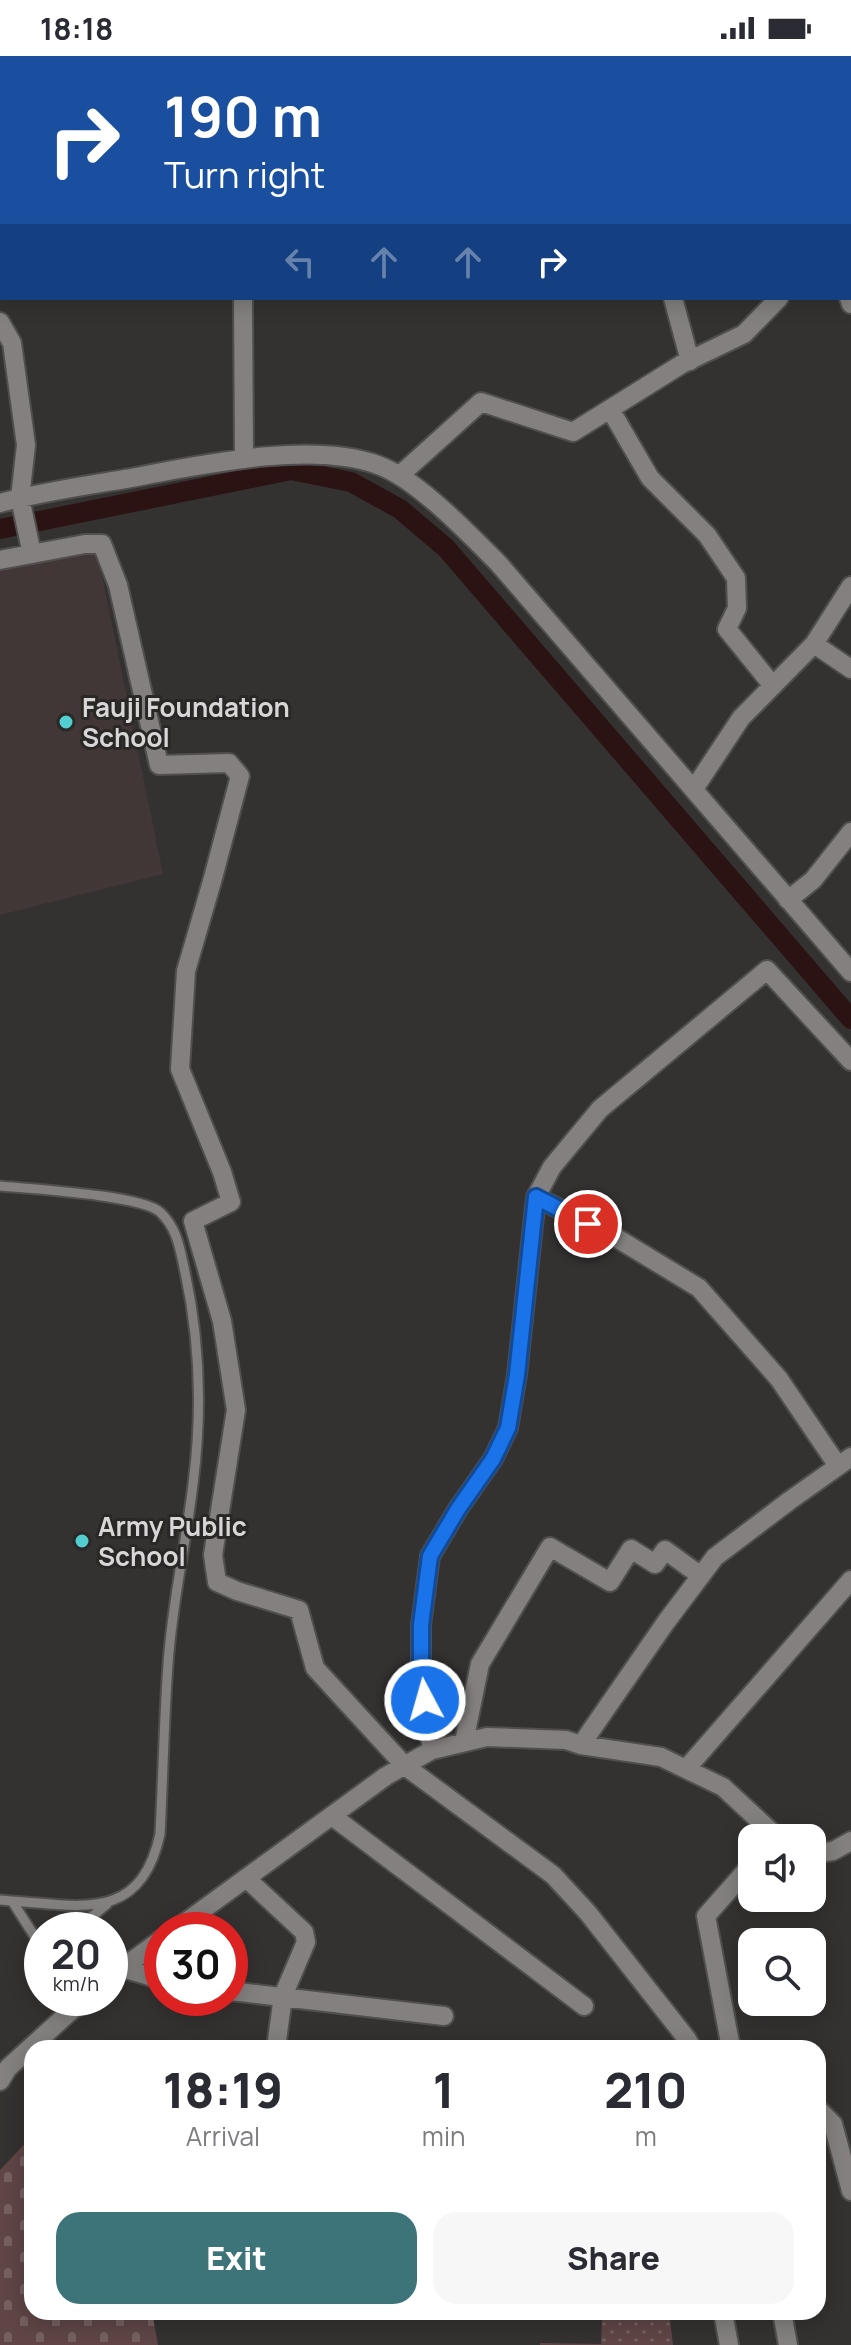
<!DOCTYPE html>
<html lang="en">
<head>
<meta charset="utf-8">
<style>
  :root { --surface:#fff; --page:#f7f7f7; --text:#2b2b33; --muted:#7c7c81; --accent:#3d747a }
  body { margin:0; font-family:Manrope,sans-serif; background:var(--page); color:var(--text); height:100vh; display:flex; flex-direction:column; font-size:30px; white-space:nowrap }
  * { box-sizing:border-box; margin:0 }
  p { font-size:26px; color:var(--muted) }
  .icon { flex:none; width:44px; height:44px; fill:none; stroke:currentColor; stroke-width:2; stroke-linecap:round; stroke-linejoin:round }
  .map { position:relative; flex:1; overflow:hidden }
  .panel { position:absolute; left:24px; top:1984px; width:802px; height:280px; display:flex; flex-direction:column; background:var(--surface); border-radius:24px; box-shadow:0 4px 20px #0003 }
  .panel>* { flex:none }
  .banner { position:absolute; left:0px; top:0px; width:852px; height:244px; box-shadow:0 4px 20px #0003; background:#1a4fa0; color:#fff; overflow:hidden }
  .controls { position:absolute; left:738px; top:1768px; display:grid; gap:16px }
  .controls a { display:grid; place-items:center; width:88px; height:88px; border-radius:16px; background:var(--surface); box-shadow:0 4px 20px #0003; font-size:40px }
  .speed { position:absolute; left:24px; top:1856px; display:flex; gap:16px; font-size:40px; font-weight:700; text-align:center }
  .speed>* { display:grid; place-content:center; width:104px; height:104px; border-radius:50%; background:var(--surface); box-shadow:0 4px 20px #0003; line-height:1 }
  .speed small { font-size:20px; font-weight:400 }
  .speed .limit { border:12px solid #d22; background:#fff; color:#111 }
  .pin { position:absolute; display:grid; place-items:center; width:68px; height:68px; color:#fff; margin:-34px; border:4px solid #fff; border-radius:50%; box-shadow:0 2px 8px #0007 }
  .me { position:absolute; width:88px; margin:-44px; rotate:354deg; stroke-linejoin:round; filter:drop-shadow(0 0 6px #0008) }
  .turn { display:flex; align-items:center; gap:28px; height:168px; padding:0 32px; font-size:36px }
  .turn .icon { width:104px; height:104px; stroke-width:2.5 }
  .turn b { display:block; font-size:56px; line-height:68px }
  .lanes { display:flex; align-items:center; height:76px; padding:0 32px; background:#0003; justify-content:center; gap:40px; direction:ltr }
  .lanes .off { opacity:.35 }
  .eta { display:flex; justify-content:space-evenly; align-items:center; height:136px; text-align:center }
  .eta b { font-size:48px; font-weight:800; line-height:56px }
  .primary-button { display:flex; gap:16px; margin-top:auto; padding:16px 32px }
  .primary-button a { flex:1; height:92px; border-radius:24px; background:var(--accent); color:#fff; font-size:32px; font-weight:800; line-height:92px; text-align:center }
  .primary-button a+a { background:var(--page); color:var(--text) }
  .status { display:flex; justify-content:space-between; align-items:center; height:56px; padding:0 40px; background:var(--surface); direction:ltr }
  .status svg { height:22px; fill:currentColor }
  .map>svg:first-child { display:block }
  .built { fill:#423737 }
  .grass { fill:url(#grass-dots) }
  .cemetery { fill:url(#cemetery-stones) }
  .lines { fill:none; stroke-linecap:round; stroke-linejoin:round }
  .canal { stroke:#2b1213; stroke-width:20 }
  .service-casing { stroke:#514e4e; stroke-width:13 }
  .minor-casing { stroke:#514e4e; stroke-width:22 }
  .service { stroke:#848080; stroke-width:9 }
  .minor { stroke:#848080; stroke-width:18 }
  .route-casing { stroke:#114b97; stroke-width:20 }
  .route { stroke:#1a73e8; stroke-width:14 }
  .poi-dot { fill:#52cdd0; stroke:#2a2727; stroke-width:3 }
  .labels { text-anchor:middle; dominant-baseline:central; stroke-width:6; stroke-linejoin:round; paint-order:stroke }
  .poi-label { font-size:26px; font-weight:bold; fill:#d8d6d6; stroke:#2a2727; text-anchor:start }
</style>
</head>
<body>
<div class="status"><b>18:18</b><svg viewBox="0 0 49 12"><path d="M0 12V9h3v3zM5 12V6h3v6zM10 12V3h3v9zM15 12V0h3v12zM26 1h20v11H26zM47 4h2v5h-2z"/></svg></div>
<div class="map">
<svg width="851" height="2289" viewBox="0 0 851 2289">
  <defs>
    <pattern id="grass-dots" width="8" height="8" patternUnits="userSpaceOnUse" patternTransform="scale(2)"><rect width="8" height="8" fill="#5f4545"/><path d="M2 2h.1M6 6h.1" fill="none" stroke="#755f5f" stroke-width="1.8" stroke-linecap="round"/></pattern>
    <pattern id="cemetery-stones" width="16" height="16" patternUnits="userSpaceOnUse" patternTransform="scale(2)"><rect width="16" height="16" fill="#5f4545"/><path d="M2 7V4a2 2 0 0 1 4 0v3zM10 15v-3a2 2 0 0 1 4 0v3z" fill="#755f5f"/></pattern>
  </defs>
  <rect width="100%" height="100%" fill="#343131"/>
  <path class="built" d="M96 490 163 818 0 859V514Z"/>
  <path class="grass" d="M602 2256H669L673 2289H540V2287L601 2288Z"/>
  <path class="cemetery" d="M32 2080V2256H152L158 2289H0V2114Z"/>
  <g class="lines">
    <path class="canal" d="M0 473 291 414 351 426 400 453 446 492 851 963"/>
    <g class="service-casing">
      <path id="service" d="M0 1130C31 1133 141 1139 160 1156 178 1173 180 1194 185 1216 200 1285 202 1358 193 1428 186 1488 172 1547 168 1608 164 1664 163 1721 160 1778 141 1866 82 1850 12 1845
        M0 1844 12 1845 42 1892
        M76 1874 107 1848
        M58 1942 62 1962"/>
    </g>
    <g class="minor-casing">
      <path id="minor" d="M5 0V2
        M149 2 152 0
        M569 2 576 0
        M0 86 2 85
        M850 209H851
        M243 242 244 403
        M673 242 690 305
        M849 242 851 248
        M0 266 12 287 26 389 20 442 32 498
        M610 353 650 422 707 479 736 522 737 552 727 573 773 630
        M400 419 481 346 573 376 682 308 744 278 779 242
        M0 447C41 436 83 430 125 423 196 410 309 384 378 409 417 423 469 478 499 508L851 916
        M0 504 85 488H102L118 529 159 709 229 707 240 720 213 822 186 915 180 1013 222 1116 231 1146 193 1165 222 1265 236 1354 213 1499 217 1526 237 1535 299 1554 315 1612 405 1710 553 1819 588 1857 687 1983 692 1992
        M814 588 851 613
        M694 733 741 662 814 588 851 530
        M788 844 813 824 851 776
        M536 1141 615 1181 699 1232 779 1323 838 1410
        M464 1686 480 1608 550 1491 610 1526 631 1493 655 1508 665 1494 701 1520
        M581 1689 666 1566 715 1501 789 1445 851 1401
        M432 1694 421 1620V1569L430 1500 458 1453 493 1403 508 1372 517 1319 536 1141 552 1111 600 1053 767 914 851 1005
        M686 1713 851 1524
        M332 1760 584 1950
        M812 1798 833 1795 851 1785
        M246 1822 304 1876 306 1886 283 1940 276 1992
        M175 1874 386 1720 432 1694 487 1681 566 1684 581 1689 661 1701 723 1731 778 1782
        M122 1912 162 1924
        M110 1921 162 1883
        M230 1935 444 1960
        M731 1992 706 1860 752 1808
        M0 2025 8 2012 85 1942
        M818 2053 833 2068 851 2135
        M723 2256 729 2289
        M782 2256 788 2289"/>
    </g>
    <use href="#service" class="service"/>
    <use href="#minor" class="minor"/>
  </g>
  <g class="lines">
    <g class="route-casing">
      <path id="route" d="M425 1644 421 1620V1569L430 1500 458 1453 493 1403 508 1372 517 1319 536 1141 588 1168"/>
    </g>
    <use href="#route" class="route"/>
  </g>
  <g class="poi-dot">
    <circle cx="66" cy="666" r="8"/>
    <circle cx="82" cy="1485" r="8"/>
  </g>
  <g class="labels">
    <g class="poi-label">
      <text x="82" y="651">Fauji Foundation<tspan x="82" dy="30">School</tspan></text>
      <text x="98" y="1470">Army Public<tspan x="98" dy="30">School</tspan></text>
    </g>
  </g>
</svg>
<div class="controls">
<a><svg class="icon" aria-label="sound" viewBox="0 0 24 24"><path d="M4 9h4l5-4v14l-5-4H4zM17 9q2 3 0 6"/></svg></a>
<a><svg class="icon" aria-label="search" viewBox="0 0 24 24"><circle cx="10" cy="10" r="6"/><path d="M15 15l6 6"/></svg></a>
</div>
<div class="speed"><div>20<small>km/h</small></div><div class="limit">30</div></div>
<div class="pin" style="left:588px;top:1168px;background:#d93025"><svg class="icon" aria-label="arrive" viewBox="0 0 24 24"><path d="M6 21V4h12l-3 4 3 4H6"/></svg></div>
<svg class="me" style="left:425px;top:1644px" viewBox="-20 -20 40 40"><circle r="17" fill="#1a73e8" stroke="#fff" stroke-width="3"/><path d="M0-11L8 9 0 5-8 9z" fill="#fff"/></svg>
<div class="banner">
<div class="turn"><svg class="icon" aria-label="right" viewBox="0 0 24 24"><path d="M7 20v-9h11M14 6l5 5-5 5"/></svg><div><b>190 m</b>Turn right</div></div>
<div class="lanes"><svg class="icon off" aria-label="left" viewBox="0 0 24 24"><path d="M17 20v-9H6M10 6l-5 5 5 5"/></svg><svg class="icon off" aria-label="ahead" viewBox="0 0 24 24"><path d="M12 20V5M6 11l6-6 6 6"/></svg><svg class="icon off" aria-label="ahead" viewBox="0 0 24 24"><path d="M12 20V5M6 11l6-6 6 6"/></svg><svg class="icon" aria-label="right" viewBox="0 0 24 24"><path d="M7 20v-9h11M14 6l5 5-5 5"/></svg></div>
</div>
<section class="panel">
<div class="eta">
<div><b>18:19</b><p>Arrival</p></div>
<div><b>1</b><p>min</p></div>
<div><b>210</b><p>m</p></div>
</div>
<div class="primary-button"><a>Exit</a><a>Share</a></div>
</section>
</div>
</body>
</html>
